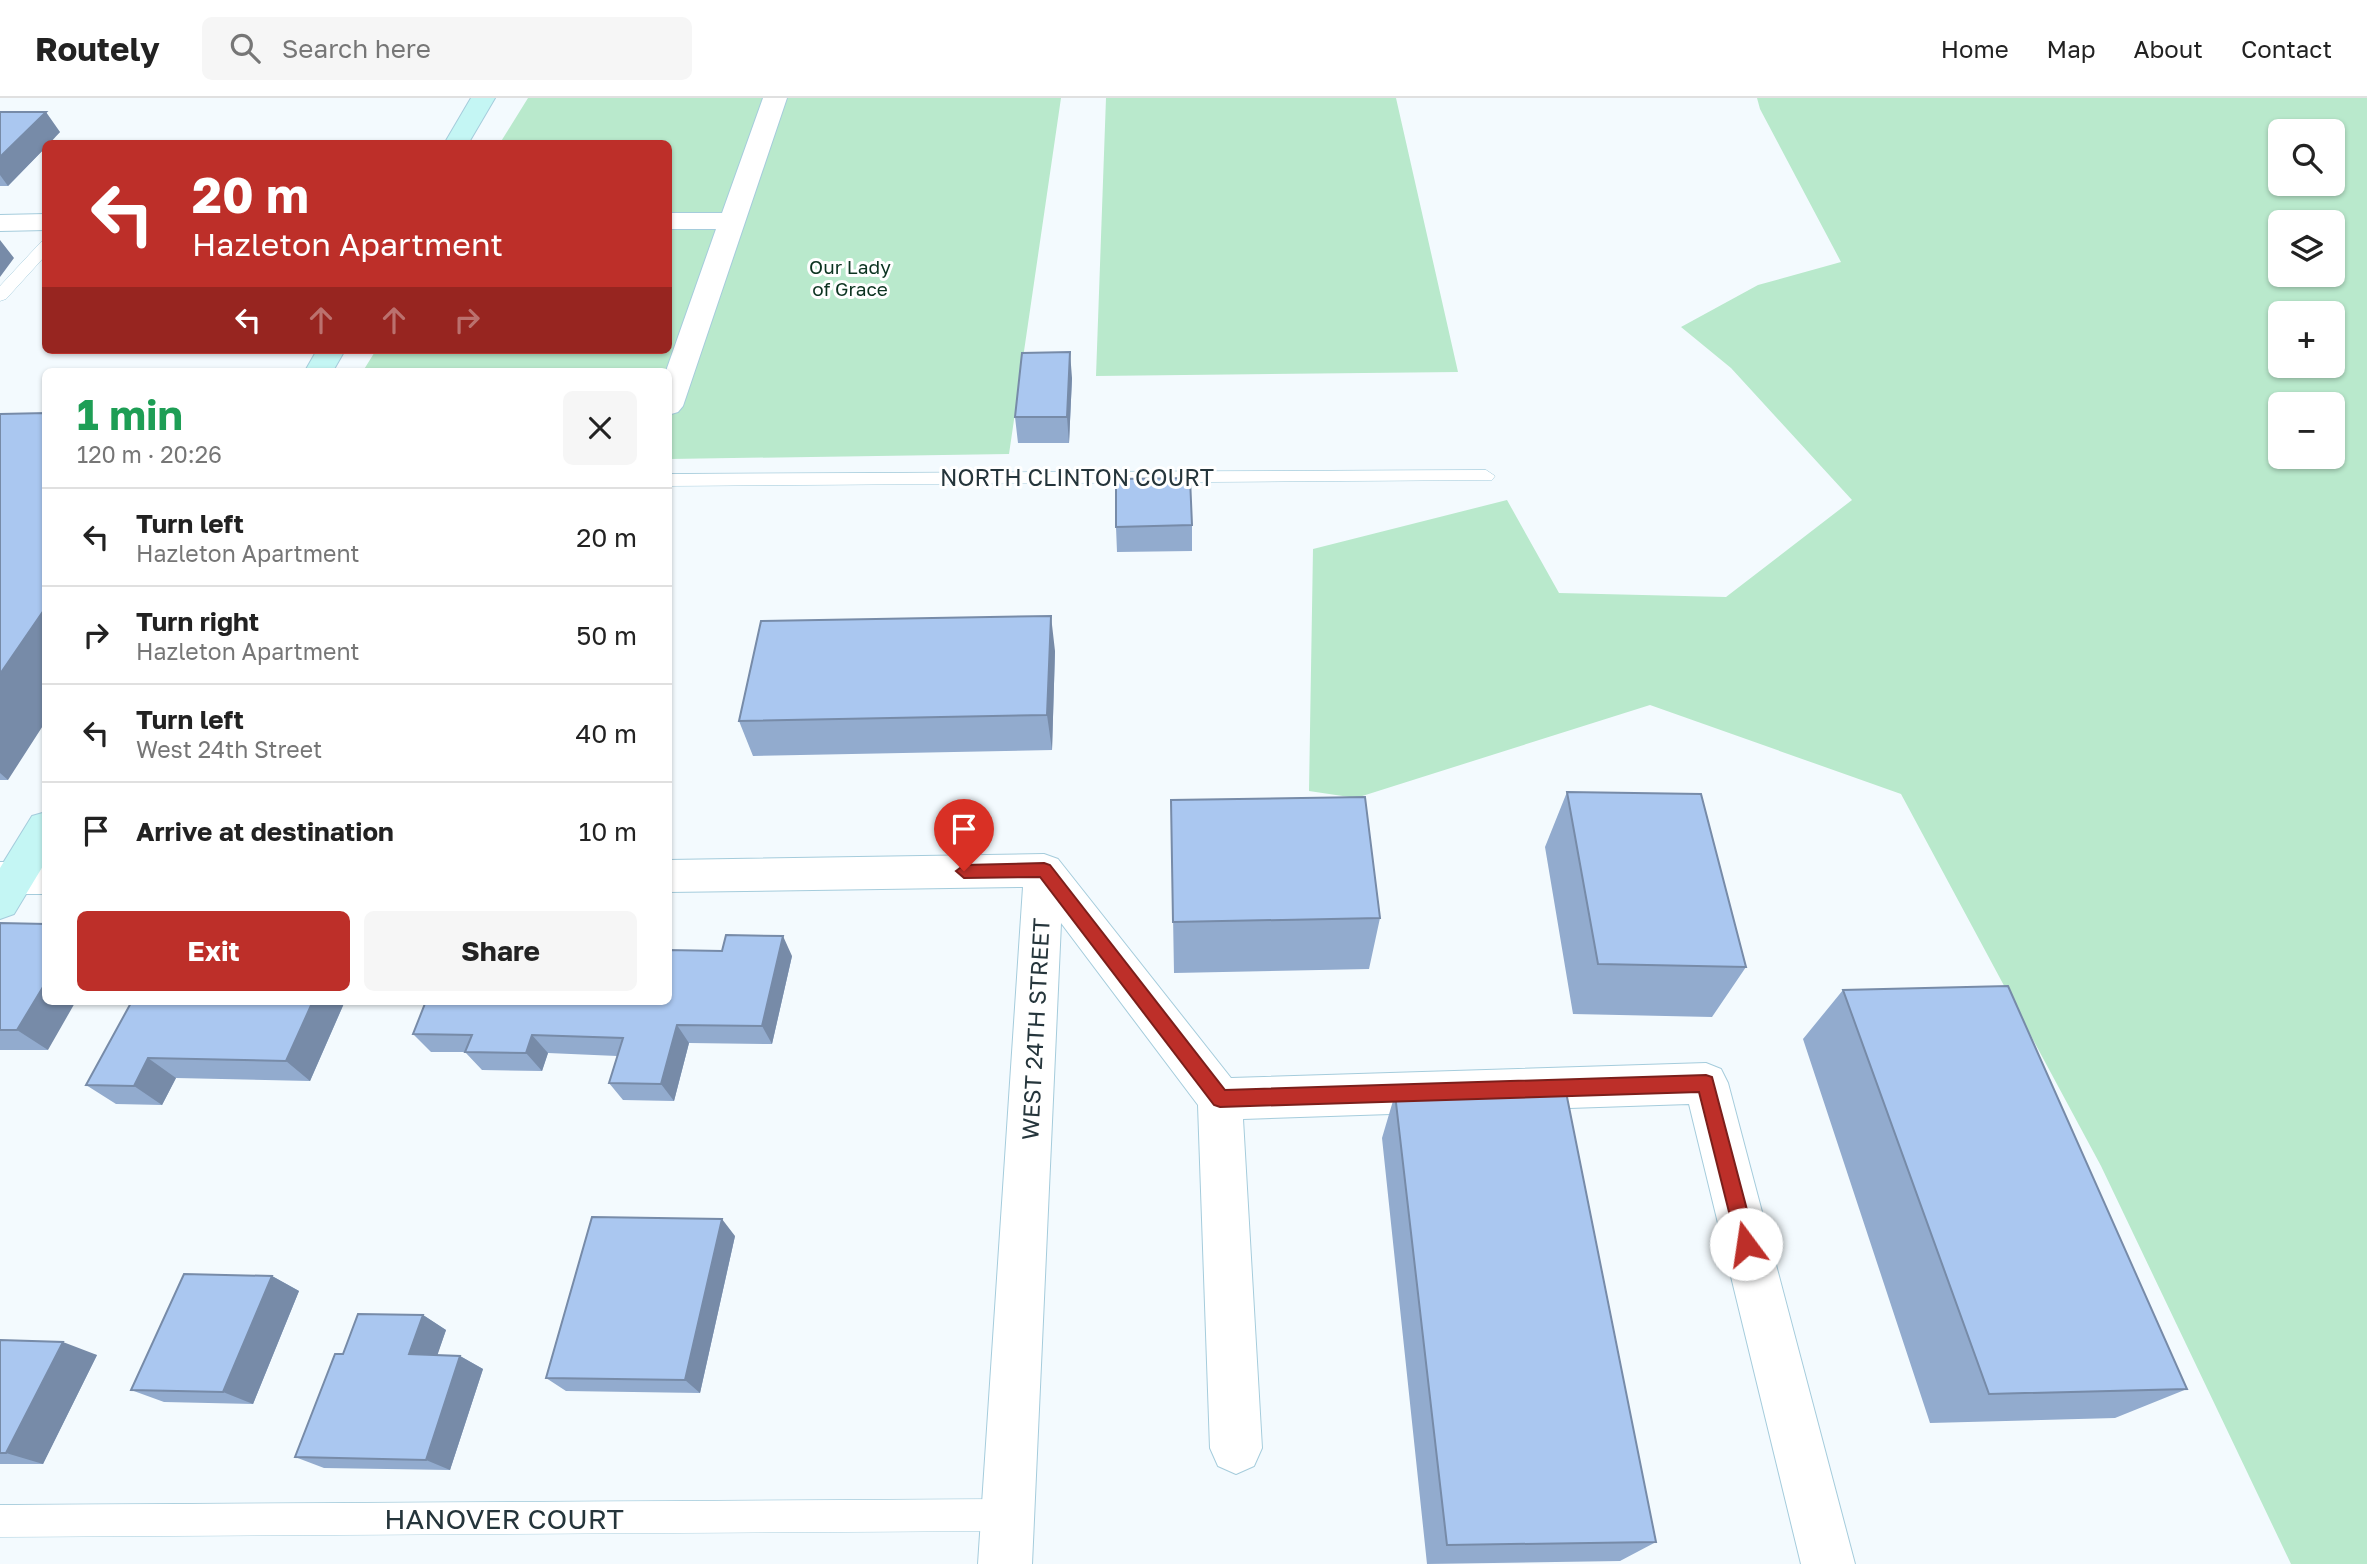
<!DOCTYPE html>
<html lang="en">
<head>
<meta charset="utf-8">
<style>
  :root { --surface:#fff; --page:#f6f6f6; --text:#222; --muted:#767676; --line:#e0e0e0; --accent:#bd2f29 }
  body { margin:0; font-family:"Golos Text",sans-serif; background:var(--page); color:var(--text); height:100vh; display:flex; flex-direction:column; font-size:26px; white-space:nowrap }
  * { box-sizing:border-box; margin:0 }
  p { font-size:23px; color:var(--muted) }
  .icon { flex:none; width:38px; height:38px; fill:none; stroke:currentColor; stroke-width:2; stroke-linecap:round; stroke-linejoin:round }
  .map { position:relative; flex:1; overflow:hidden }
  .panel { position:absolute; left:42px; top:270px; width:630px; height:637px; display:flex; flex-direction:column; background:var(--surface); border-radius:10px; box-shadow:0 2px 5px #0004 }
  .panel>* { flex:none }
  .guide { position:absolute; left:42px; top:42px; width:630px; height:214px; border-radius:10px; box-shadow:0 2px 5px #0004; background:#bd2f29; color:#fff; overflow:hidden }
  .tools { position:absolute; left:2268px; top:21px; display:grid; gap:14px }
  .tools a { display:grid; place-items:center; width:77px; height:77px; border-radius:10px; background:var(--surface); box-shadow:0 2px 5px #0004; font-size:35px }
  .pin { position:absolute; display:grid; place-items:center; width:60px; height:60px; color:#fff; margin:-72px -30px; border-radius:50% 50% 50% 0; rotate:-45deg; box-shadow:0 0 7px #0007 }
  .pin .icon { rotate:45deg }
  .me { position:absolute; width:77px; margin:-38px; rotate:346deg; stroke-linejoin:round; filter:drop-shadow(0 0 5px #0008) }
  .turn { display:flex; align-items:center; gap:24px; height:147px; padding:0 35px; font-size:32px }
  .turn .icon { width:91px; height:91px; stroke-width:2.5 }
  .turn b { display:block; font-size:49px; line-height:60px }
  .lanes { display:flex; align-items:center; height:66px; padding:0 35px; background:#0003; justify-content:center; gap:35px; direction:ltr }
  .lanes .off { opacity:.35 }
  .round { display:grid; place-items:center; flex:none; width:74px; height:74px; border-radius:10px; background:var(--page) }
  .overview { display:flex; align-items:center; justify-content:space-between; height:119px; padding:0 35px }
  h1 { font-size:42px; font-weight:700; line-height:52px; color:#1e9e55 }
  .primary-button { display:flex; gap:14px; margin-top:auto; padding:14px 35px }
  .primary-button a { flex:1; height:80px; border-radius:10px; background:var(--accent); color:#fff; font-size:28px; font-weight:700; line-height:80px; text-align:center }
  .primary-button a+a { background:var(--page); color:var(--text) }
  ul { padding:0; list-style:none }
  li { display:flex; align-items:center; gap:21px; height:98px; padding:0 35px; border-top:2px solid var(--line) }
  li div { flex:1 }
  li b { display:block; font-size:26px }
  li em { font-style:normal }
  header { display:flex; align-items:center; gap:42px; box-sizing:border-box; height:98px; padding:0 35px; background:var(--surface); border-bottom:2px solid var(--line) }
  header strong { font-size:33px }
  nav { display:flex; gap:38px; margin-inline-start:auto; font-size:24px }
  .search { width:490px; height:63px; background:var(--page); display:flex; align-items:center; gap:18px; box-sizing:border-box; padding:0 24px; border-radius:10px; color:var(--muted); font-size:26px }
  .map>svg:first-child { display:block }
  .green { fill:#b9e9cc; fill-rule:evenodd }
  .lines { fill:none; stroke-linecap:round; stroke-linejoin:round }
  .lane-casing { stroke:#a5ccdc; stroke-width:1 }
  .street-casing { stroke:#a5ccdc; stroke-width:2 }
  .secondary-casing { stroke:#a5ccdc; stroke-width:2 }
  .lane { fill:#fff; fill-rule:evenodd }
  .street { fill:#fff; fill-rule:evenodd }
  .secondary { fill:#c4f6f4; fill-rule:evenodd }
  .wall { fill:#92abce }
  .shaded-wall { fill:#778ba8 }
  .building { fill:#aac7f0; stroke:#778ba8; stroke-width:2 }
  .route { fill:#bd2f29; stroke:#7b1f1b; stroke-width:2 }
  .labels { text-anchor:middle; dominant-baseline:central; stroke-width:6; stroke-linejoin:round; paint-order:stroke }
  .far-park-label { font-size:19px; fill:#0b3320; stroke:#fff }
  .street-label { font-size:23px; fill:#25353b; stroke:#fff }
  .near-street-label { font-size:28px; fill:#25353b; stroke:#fff }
</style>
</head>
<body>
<header>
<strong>Routely</strong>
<div class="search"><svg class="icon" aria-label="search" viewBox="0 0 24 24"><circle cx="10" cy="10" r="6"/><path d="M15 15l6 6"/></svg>Search here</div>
<nav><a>Home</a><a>Map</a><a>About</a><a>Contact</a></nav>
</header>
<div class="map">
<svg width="2367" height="1466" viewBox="0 0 2367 1466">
  <rect width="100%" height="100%" fill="#f3fafe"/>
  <path class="green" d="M528 0H1061L1009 356 669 361 668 273H363L376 252H668V46L500 45Z
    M1106 0H1396L1458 274 1096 278Z
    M1757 0H2367V1466H2291L2101 1068 1901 696 1650 607 1356 700 1309 693 1313 451 1507 402 1559 495 1726 499 1852 402 1731 270 1681 229 1758 187 1841 164 1760 11ZM2280 33H2333V86H2280ZM2280 124H2333V177H2280ZM2280 215H2333V268H2280ZM2280 306H2333V359H2280Z"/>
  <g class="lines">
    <g class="lane-casing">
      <path id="lane" d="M46 142V157L6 201 0 203V188L41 144Z
        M1486 372 1495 378 1492 382 668 388V376Z
        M1008 1401 1019 1406 1024 1417 1019 1428 1008 1433 0 1439V1407Z"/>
    </g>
    <g class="street-casing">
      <path id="street" d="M763 0H787L683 308 678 314 668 317V273H666L716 131H668V115H722Z
        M46 116V132L0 133V117Z
        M1044 756 1058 761 1231 980 1706 965 1721 971 1728 985 1855 1466H1801L1689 1006 1243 1021 1262 1350 1254 1368 1236 1376 1218 1368 1210 1350 1198 1007 1061 825 1032 1466H978L1023 789 668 794V762Z
        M0 764H46V796H0Z"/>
    </g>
    <g class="secondary-casing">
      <path id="secondary" d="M471 0H495L468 46H444Z
        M317 252H345L333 273H305Z
        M46 714V763L14 816 0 821V770L32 718Z"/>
    </g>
    <use href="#lane" class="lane"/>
    <use href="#street" class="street"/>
    <use href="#secondary" class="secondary"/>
  </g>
  <path class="wall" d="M0 14 60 34 46 46V49L8 88H0Z
    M1072 280 1069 345H1018L1015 319Z
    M0 316 8 682H0Z
    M1192 427V453L1117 454 1116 429Z
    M1055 553 1052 652 753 658 739 623Z
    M1567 694 1746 869 1712 919 1573 916 1545 749Z
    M1171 702 1380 820 1369 871 1174 875Z
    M0 825 48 952H0Z
    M792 858 772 946 689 945 674 1003 623 1002 609 985 617 958 548 955 542 973 482 972 465 954H431L413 936Z
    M1843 892 2187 1291 2115 1320 1930 1325 1803 941Z
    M132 903H345L310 983 176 980 162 1007 116 1006 86 987Z
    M1395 996 1656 1444 1620 1463 1427 1466 1382 1040Z
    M735 1138 700 1295 566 1293 546 1280Z
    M272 1178 299 1193 253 1306 164 1304 131 1292Z
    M423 1217 446 1232 437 1257 460 1258 483 1271 450 1372 324 1370 295 1359 343 1256Z
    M0 1242 97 1257 43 1366H0Z"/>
  <path class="shaded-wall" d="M46 14 60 34 49 46H46V49L8 88 0 77V59Z
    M0 142 14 160 0 179Z
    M1070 254 1072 280 1069 345 1067 319Z
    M46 509V623L8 682 0 675V576Z
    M1051 518 1055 553 1052 652 1047 617Z
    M783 838 792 858 772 946 762 928Z
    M46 884V903H76L48 952 17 932Z
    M313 903H345L310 983 286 963Z
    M677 927 689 945 674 1003 661 986Z
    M532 937 548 955 542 973 526 955Z
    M148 960 176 980 162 1007 134 988Z
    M722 1121 735 1138 700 1295 685 1282Z
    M272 1178 299 1193 253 1306 223 1294Z
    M423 1217 446 1232 433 1270 409 1256Z
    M63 1244 97 1257 43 1366 6 1355Z
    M460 1258 483 1271 450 1372 426 1362Z"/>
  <path class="building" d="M0 14H46L0 59Z
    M1070 254 1067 319H1015L1022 255Z
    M46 315V509L0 576V316Z
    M1190 380 1192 427 1116 429V381Z
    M1051 518 1047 617 739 623 761 523Z
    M1567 694 1701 696 1746 869 1598 866Z
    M1365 699 1380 820 1173 824 1171 702Z
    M0 825 46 826V884L17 932H0Z
    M726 837 783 838 762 928 677 927 661 986 609 985 623 940 532 937 526 955 465 954 472 937 413 936 426 903H668V852L722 853Z
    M2008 888 2187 1291 1989 1296 1843 892Z
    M132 903H313L286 963 148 960 134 988 86 987Z
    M1566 994 1656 1444 1447 1447 1395 996Z
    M592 1119 722 1121 685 1282 546 1280Z
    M184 1176 272 1178 223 1294 131 1292Z
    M358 1216 423 1217 409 1256 460 1258 426 1362 295 1359 335 1256H343Z
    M0 1242 63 1244 6 1355H0Z"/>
  <path class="route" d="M1044 765 1050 767 1225 992 1706 977 1712 979 1756 1146 1753 1152 1746 1155 1740 1152 1737 1146 1699 994 1220 1009 1214 1007 1040 779 964 780 956 773 964 767Z"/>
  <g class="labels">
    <g class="far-park-label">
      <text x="850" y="168">Our Lady<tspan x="850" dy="22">of Grace</tspan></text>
    </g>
    <g class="street-label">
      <text x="1077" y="379">NORTH CLINTON COURT</text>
      <text transform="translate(1035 931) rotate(-87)">WEST 24TH STREET</text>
    </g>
    <g class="near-street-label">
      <text x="504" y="1420">HANOVER COURT</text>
    </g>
  </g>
</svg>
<div class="tools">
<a><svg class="icon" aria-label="search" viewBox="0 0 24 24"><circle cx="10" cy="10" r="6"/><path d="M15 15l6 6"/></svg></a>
<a><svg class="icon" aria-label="layers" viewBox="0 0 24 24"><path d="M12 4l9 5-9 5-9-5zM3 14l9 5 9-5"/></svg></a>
<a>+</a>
<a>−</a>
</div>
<div class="pin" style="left:964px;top:773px;background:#d93025"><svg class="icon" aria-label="arrive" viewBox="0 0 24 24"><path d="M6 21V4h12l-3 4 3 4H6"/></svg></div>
<svg class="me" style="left:1746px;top:1146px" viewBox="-20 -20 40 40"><circle r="19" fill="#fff"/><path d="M0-13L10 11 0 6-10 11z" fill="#bd2f29"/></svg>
<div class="guide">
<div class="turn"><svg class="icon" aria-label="left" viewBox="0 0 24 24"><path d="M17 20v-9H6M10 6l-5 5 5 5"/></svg><div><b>20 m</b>Hazleton Apartment</div></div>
<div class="lanes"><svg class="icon" aria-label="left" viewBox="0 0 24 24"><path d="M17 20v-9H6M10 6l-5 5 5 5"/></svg><svg class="icon off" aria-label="ahead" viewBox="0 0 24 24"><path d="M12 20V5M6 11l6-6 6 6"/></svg><svg class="icon off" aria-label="ahead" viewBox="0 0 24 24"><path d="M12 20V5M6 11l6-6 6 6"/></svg><svg class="icon off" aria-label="right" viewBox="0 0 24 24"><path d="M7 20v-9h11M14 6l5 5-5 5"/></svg></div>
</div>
<section class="panel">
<div class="overview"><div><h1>1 min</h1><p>120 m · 20:26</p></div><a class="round"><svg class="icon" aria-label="close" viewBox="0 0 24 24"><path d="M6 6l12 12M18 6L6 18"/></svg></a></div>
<ul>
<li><svg class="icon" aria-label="left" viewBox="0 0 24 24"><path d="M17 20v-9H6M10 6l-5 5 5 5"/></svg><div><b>Turn left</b><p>Hazleton Apartment</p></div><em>20 m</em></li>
<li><svg class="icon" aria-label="right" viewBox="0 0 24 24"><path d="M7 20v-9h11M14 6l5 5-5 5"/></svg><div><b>Turn right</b><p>Hazleton Apartment</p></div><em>50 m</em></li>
<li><svg class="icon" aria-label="left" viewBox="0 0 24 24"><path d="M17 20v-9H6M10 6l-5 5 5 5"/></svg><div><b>Turn left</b><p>West 24th Street</p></div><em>40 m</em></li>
<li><svg class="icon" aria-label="arrive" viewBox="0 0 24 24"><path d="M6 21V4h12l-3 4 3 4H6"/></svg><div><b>Arrive at destination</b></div><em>10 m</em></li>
</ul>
<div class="primary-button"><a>Exit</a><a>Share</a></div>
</section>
</div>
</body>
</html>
